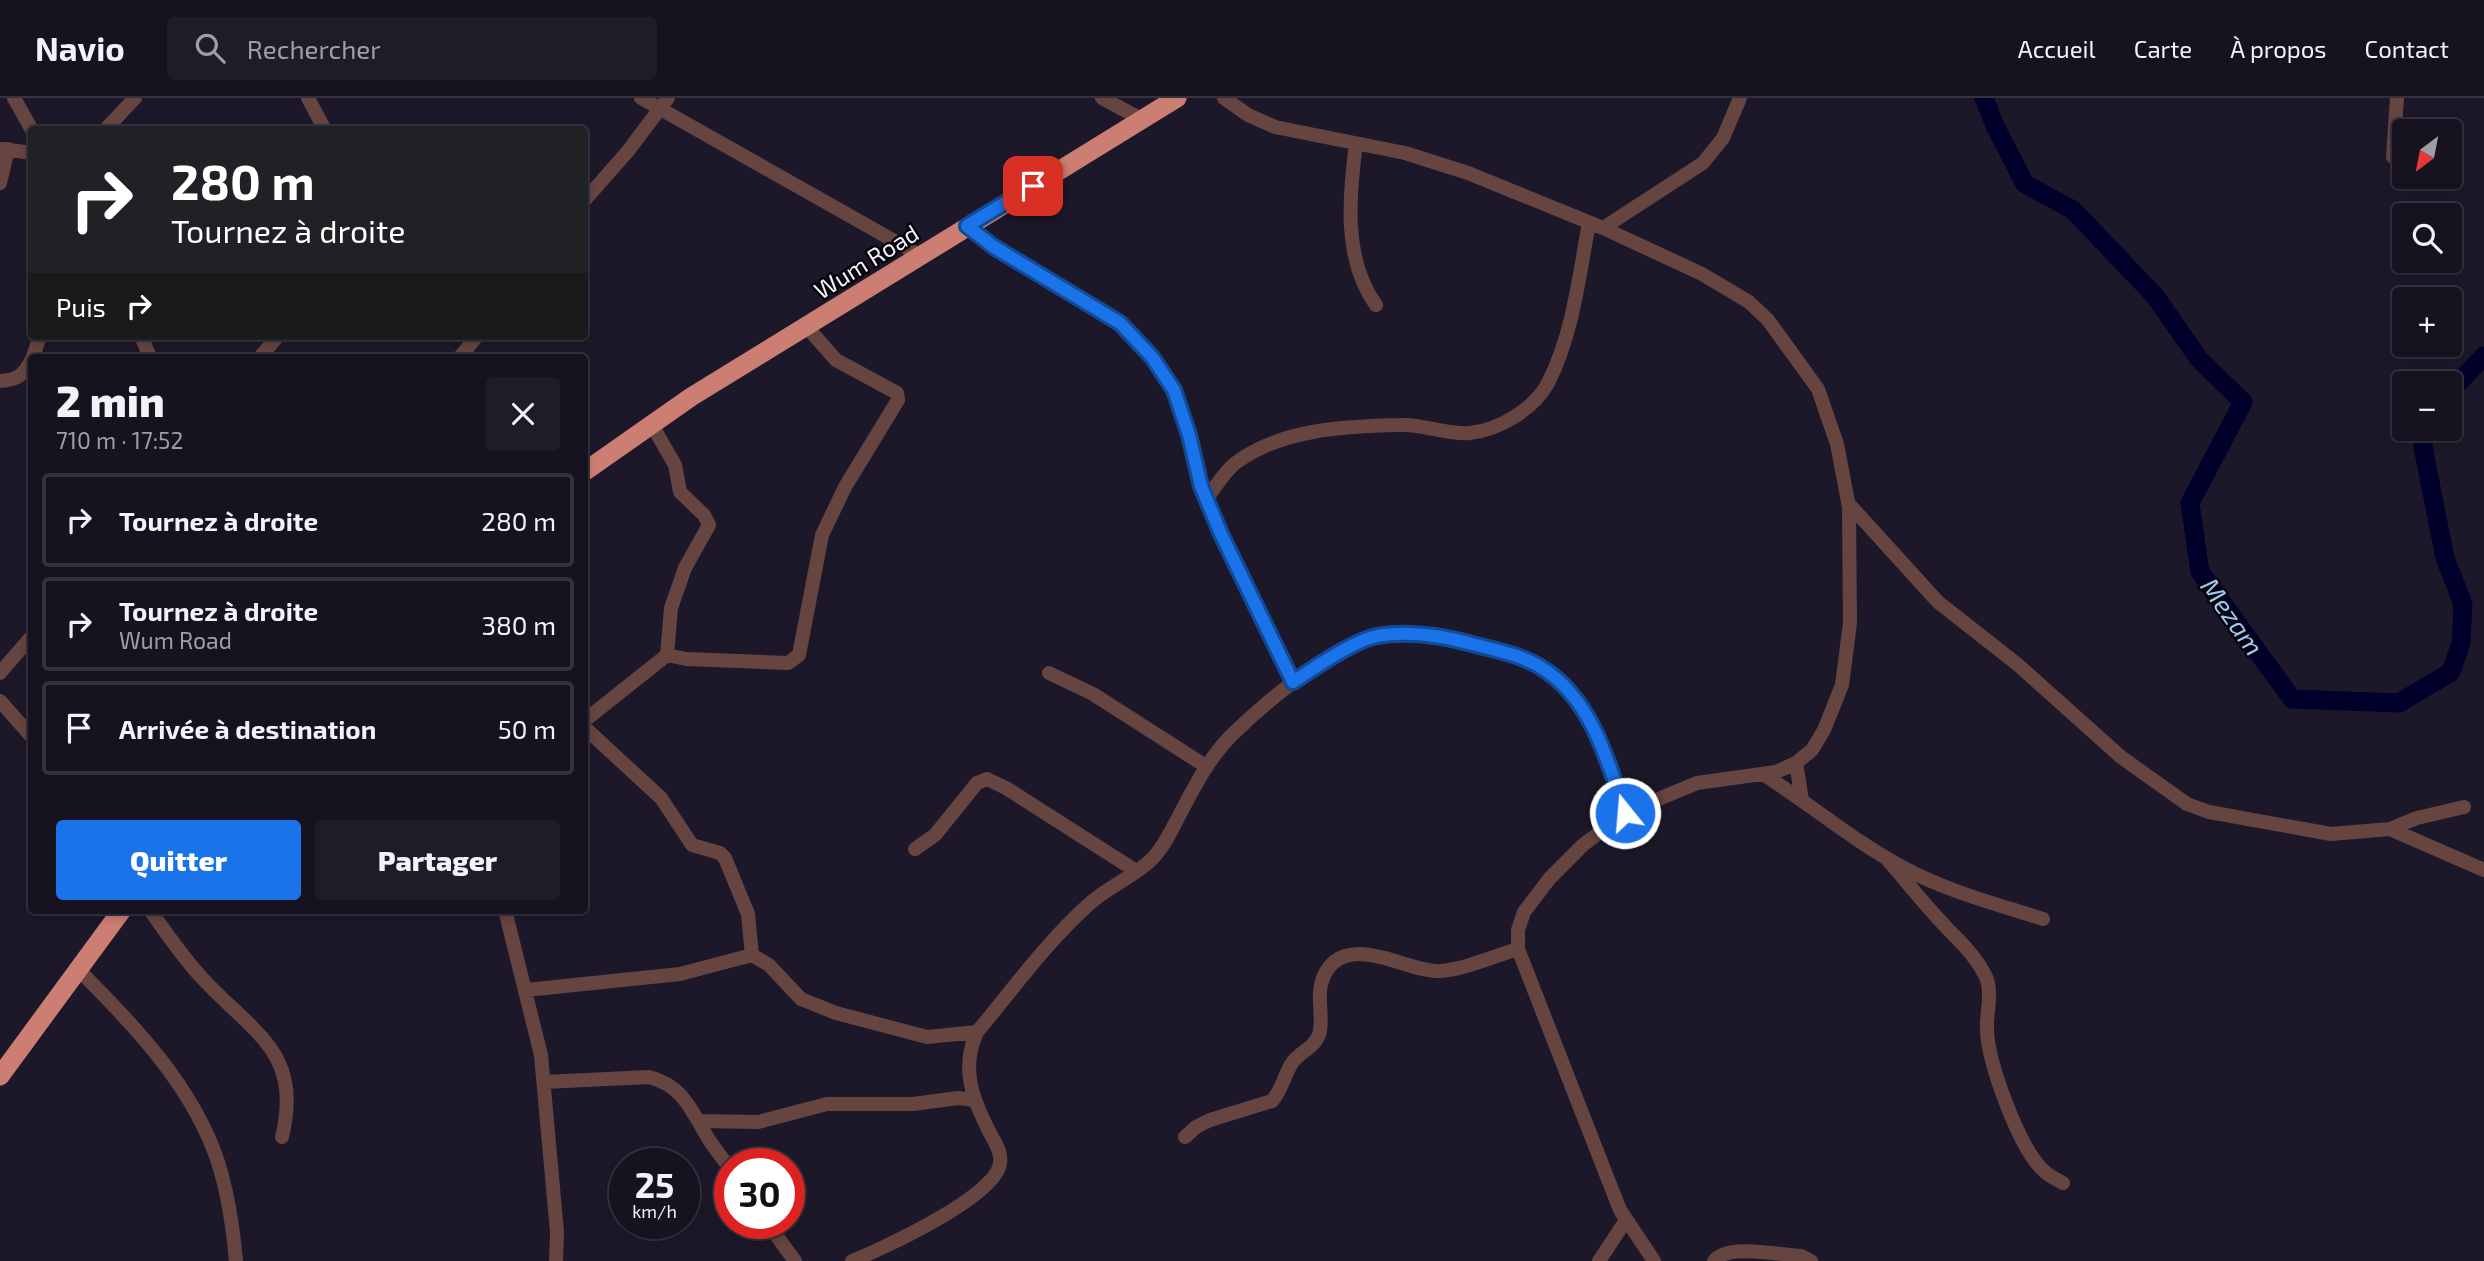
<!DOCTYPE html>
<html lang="fr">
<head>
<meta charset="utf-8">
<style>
  :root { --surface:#16121f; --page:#1f1b28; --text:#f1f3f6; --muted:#9e9ea4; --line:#35323d; --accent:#1a73e8 }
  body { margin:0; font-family:"Exo 2",sans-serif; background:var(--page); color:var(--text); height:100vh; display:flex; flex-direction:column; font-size:26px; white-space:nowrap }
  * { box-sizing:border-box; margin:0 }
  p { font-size:23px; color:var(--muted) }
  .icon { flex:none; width:38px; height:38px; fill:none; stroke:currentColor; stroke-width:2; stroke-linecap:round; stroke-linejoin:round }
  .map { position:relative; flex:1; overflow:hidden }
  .sheet { position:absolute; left:28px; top:256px; width:560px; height:560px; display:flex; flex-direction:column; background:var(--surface); border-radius:7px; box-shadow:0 4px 10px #0003,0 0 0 2px var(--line) }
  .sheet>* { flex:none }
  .top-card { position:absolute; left:28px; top:28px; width:560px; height:214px; border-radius:7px; box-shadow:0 4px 10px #0003,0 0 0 2px var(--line); background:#202124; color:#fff; overflow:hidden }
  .needle { width:46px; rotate:212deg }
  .buttons { position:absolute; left:2392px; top:21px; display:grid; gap:14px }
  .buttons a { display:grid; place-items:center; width:70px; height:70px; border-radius:7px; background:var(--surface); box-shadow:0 4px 10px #0003,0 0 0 2px var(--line); font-size:35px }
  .speed { position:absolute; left:609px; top:1050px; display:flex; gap:14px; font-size:35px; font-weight:700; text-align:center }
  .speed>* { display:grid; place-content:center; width:91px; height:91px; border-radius:50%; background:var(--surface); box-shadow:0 4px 10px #0003,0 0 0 2px var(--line); line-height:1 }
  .speed small { font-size:18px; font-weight:400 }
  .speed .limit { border:10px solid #d22; background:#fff; color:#111 }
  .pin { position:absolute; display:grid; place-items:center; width:60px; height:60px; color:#fff; margin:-30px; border-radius:14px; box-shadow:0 4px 10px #0006 }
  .me { position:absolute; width:77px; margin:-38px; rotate:343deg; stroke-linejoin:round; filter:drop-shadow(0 0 5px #0008) }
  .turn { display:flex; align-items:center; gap:24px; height:147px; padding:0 28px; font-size:32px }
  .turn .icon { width:91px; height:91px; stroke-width:2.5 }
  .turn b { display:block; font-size:49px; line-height:60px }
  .then { display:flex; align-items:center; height:66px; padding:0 28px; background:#0003; gap:14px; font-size:26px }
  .round { display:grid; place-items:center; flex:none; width:74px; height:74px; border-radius:7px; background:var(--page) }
  .summary { display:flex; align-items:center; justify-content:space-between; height:119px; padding:0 28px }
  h1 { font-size:42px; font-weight:800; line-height:52px }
  .cta { display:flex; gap:14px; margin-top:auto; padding:14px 28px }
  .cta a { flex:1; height:80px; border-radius:7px; background:var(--accent); color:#fff; font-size:28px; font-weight:800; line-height:80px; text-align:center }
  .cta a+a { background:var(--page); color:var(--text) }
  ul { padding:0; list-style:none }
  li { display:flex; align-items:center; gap:21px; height:94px; margin:0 14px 10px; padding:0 14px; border:4px solid var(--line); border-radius:7px }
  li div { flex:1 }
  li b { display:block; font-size:26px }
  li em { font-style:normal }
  header { display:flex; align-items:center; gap:42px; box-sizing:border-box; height:98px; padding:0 35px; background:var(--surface); border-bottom:2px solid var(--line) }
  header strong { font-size:33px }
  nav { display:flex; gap:38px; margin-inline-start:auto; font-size:24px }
  .search { width:490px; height:63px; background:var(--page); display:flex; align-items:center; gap:18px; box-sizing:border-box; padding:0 24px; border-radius:7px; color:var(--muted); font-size:26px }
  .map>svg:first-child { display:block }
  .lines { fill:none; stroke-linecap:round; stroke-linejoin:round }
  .river { stroke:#00002b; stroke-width:19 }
  .minor { stroke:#664540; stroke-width:14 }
  .highway { stroke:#cd7e72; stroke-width:19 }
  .route-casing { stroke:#114b97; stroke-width:18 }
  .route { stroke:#1a73e8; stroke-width:12 }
  .labels { text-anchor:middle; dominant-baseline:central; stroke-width:5; stroke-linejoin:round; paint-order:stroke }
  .street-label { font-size:24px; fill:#f4f1fd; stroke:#07050c }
  .water-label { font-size:26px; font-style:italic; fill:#a0c8f6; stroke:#07050c }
</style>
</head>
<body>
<header>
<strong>Navio</strong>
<div class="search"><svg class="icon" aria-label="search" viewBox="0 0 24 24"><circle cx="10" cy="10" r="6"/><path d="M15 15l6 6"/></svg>Rechercher</div>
<nav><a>Accueil</a><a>Carte</a><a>À propos</a><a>Contact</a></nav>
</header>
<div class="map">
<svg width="2484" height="1163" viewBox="0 0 2484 1163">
  <rect width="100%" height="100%" fill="#1d1829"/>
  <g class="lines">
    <path class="river" d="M1984 0 1996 30 2025 86 2073 112 2155 198 2199 261 2243 304 2190 405 2200 474 2292 601 2399 605 2451 574 2461 545 2463 506 2445 460 2423 349 2424 331
      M2450 287 2459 284 2484 258"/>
    <path class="minor" d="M14 0 32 32
      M308 0 325 32
      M641 0 921 158
      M1102 0 1143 22
      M1224 0 1248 17 1275 29 1405 55 1468 75 1603 130 1702 176 1749 204 1768 222 1818 291 1837 346 1849 409 1850 525 1842 587 1824 632 1812 652 1796 665 1776 674 1697 685 1625 715 1583 747 1550 780 1524 814 1518 832V851L1620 1112 1654 1163
      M105 32 135 0
      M1356 46C1349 98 1343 162 1376 207
      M2 51 32 55
      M2393 59 2397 0
      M0 85 8 51
      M584 103 628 53 668 0
      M967 128 994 149 1120 225 1152 259 1174 292 1189 336 1201 388 1221 436 1293 584
      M1603 130 1703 65 1723 40 1740 0
      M141 238 150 259
      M33 259 40 238
      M260 259 278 238
      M460 259 477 238
      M0 283C18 282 24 277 32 261
      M1206 401C1216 389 1225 372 1237 364 1281 331 1348 328 1401 327 1424 326 1447 337 1470 335 1499 332 1534 311 1548 285 1573 236 1579 178 1589 125
      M1848 405 1938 504 2017 566 2121 659 2187 706 2209 714 2331 736 2390 731 2417 720 2464 709
      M667 557 686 561 788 565 799 557 822 437 845 389 898 302 897 295 836 262 806 228
      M0 575 32 538
      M1049 575 1093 596 1207 669
      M0 603 32 639
      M584 623 667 557 671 510 685 470 709 427 704 417 680 394 675 367 652 327
      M584 629 661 700 692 747 720 755 725 760 748 816 752 857
      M1796 665 1802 702
      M1763 676C1810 706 1852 742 1902 769 1946 793 1996 806 2043 821
      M2390 731 2484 772
      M915 751 935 737 977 685 987 681 1006 690 1136 773
      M1886 760C1906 783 1925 807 1946 829 1961 845 1976 858 1986 879 1993 896 1986 914 1987 932 1988 965 2018 1046 2041 1070 2047 1077 2055 1081 2063 1085
      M150 812C167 836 183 860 203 881 253 935 303 954 282 1039
      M505 812 541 957 557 1134 556 1163
      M78 871C133 927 192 986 218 1064 228 1096 233 1129 236 1163
      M526 892 680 876 752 857 769 867 801 901 836 915 927 939 977 934
      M544 984 649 979C681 987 690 1009 705 1035 712 1048 722 1059 730 1071
      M699 1023 758 1024 827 1006H913L958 1000 975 1002
      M1185 1039 1196 1029 1210 1022 1272 1003C1282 992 1284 977 1292 965 1300 953 1317 949 1320 933 1323 915 1316 897 1323 880 1343 829 1410 876 1440 873 1466 871 1494 858 1518 851
      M767 1125 795 1163
      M852 1163C882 1151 997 1098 1000 1065 1002 1055 995 1044 990 1035 973 1002 960 971 977 934 1013 891 1046 845 1088 807 1107 789 1134 779 1152 761 1164 749 1172 731 1180 716 1195 687 1211 656 1236 633 1272 599 1327 553 1375 539 1398 532 1430 538 1453 542 1568 559 1594 613 1625 715
      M1599 1163 1626 1122
      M1714 1163C1727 1145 1781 1157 1801 1158L1811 1163"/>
    <path class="highway" d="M584 374 691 299 1177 0
      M0 978 122 812"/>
  </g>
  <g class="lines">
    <g class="route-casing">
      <path id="route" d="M1033 88 967 128 994 149 1120 225 1152 259 1174 292 1189 337 1201 388 1221 436 1293 584C1314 570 1353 543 1377 538 1407 533 1443 538 1472 546 1495 552 1522 557 1542 570 1591 600 1609 665 1625 715"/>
    </g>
    <use href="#route" class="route"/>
  </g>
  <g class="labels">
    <g class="street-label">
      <text transform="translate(866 163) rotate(-32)">Wum Road</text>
    </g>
    <g class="water-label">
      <text transform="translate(2233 518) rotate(55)">Mezam</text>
    </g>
  </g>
</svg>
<div class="buttons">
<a><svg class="needle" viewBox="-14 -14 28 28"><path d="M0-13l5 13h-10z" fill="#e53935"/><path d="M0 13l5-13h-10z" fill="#9e9ea4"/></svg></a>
<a><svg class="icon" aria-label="search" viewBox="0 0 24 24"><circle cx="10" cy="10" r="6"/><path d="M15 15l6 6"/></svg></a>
<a>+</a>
<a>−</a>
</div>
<div class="speed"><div>25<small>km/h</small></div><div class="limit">30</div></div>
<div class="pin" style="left:1033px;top:88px;background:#d93025"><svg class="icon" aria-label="arrive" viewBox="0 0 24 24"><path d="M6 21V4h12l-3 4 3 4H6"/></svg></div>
<svg class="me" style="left:1625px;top:715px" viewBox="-20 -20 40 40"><circle r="17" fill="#1a73e8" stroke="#fff" stroke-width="3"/><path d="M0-11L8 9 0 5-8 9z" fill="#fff"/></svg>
<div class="top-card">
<div class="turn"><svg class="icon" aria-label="right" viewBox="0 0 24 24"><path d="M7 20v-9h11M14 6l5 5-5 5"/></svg><div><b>280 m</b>Tournez à droite</div></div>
<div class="then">Puis<svg class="icon" aria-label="right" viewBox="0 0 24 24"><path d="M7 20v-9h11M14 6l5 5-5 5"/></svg></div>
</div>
<section class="sheet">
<div class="summary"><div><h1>2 min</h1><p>710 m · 17:52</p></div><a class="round"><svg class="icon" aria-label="close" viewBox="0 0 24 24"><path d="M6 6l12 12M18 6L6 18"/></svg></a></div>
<ul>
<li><svg class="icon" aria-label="right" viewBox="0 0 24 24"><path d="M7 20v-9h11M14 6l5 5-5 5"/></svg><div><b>Tournez à droite</b></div><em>280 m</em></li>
<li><svg class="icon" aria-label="right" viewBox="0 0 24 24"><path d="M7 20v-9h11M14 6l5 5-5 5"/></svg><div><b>Tournez à droite</b><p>Wum Road</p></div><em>380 m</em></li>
<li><svg class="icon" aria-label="arrive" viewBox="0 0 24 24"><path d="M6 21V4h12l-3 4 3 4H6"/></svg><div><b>Arrivée à destination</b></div><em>50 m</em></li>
</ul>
<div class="cta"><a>Quitter</a><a>Partager</a></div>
</section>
</div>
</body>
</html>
